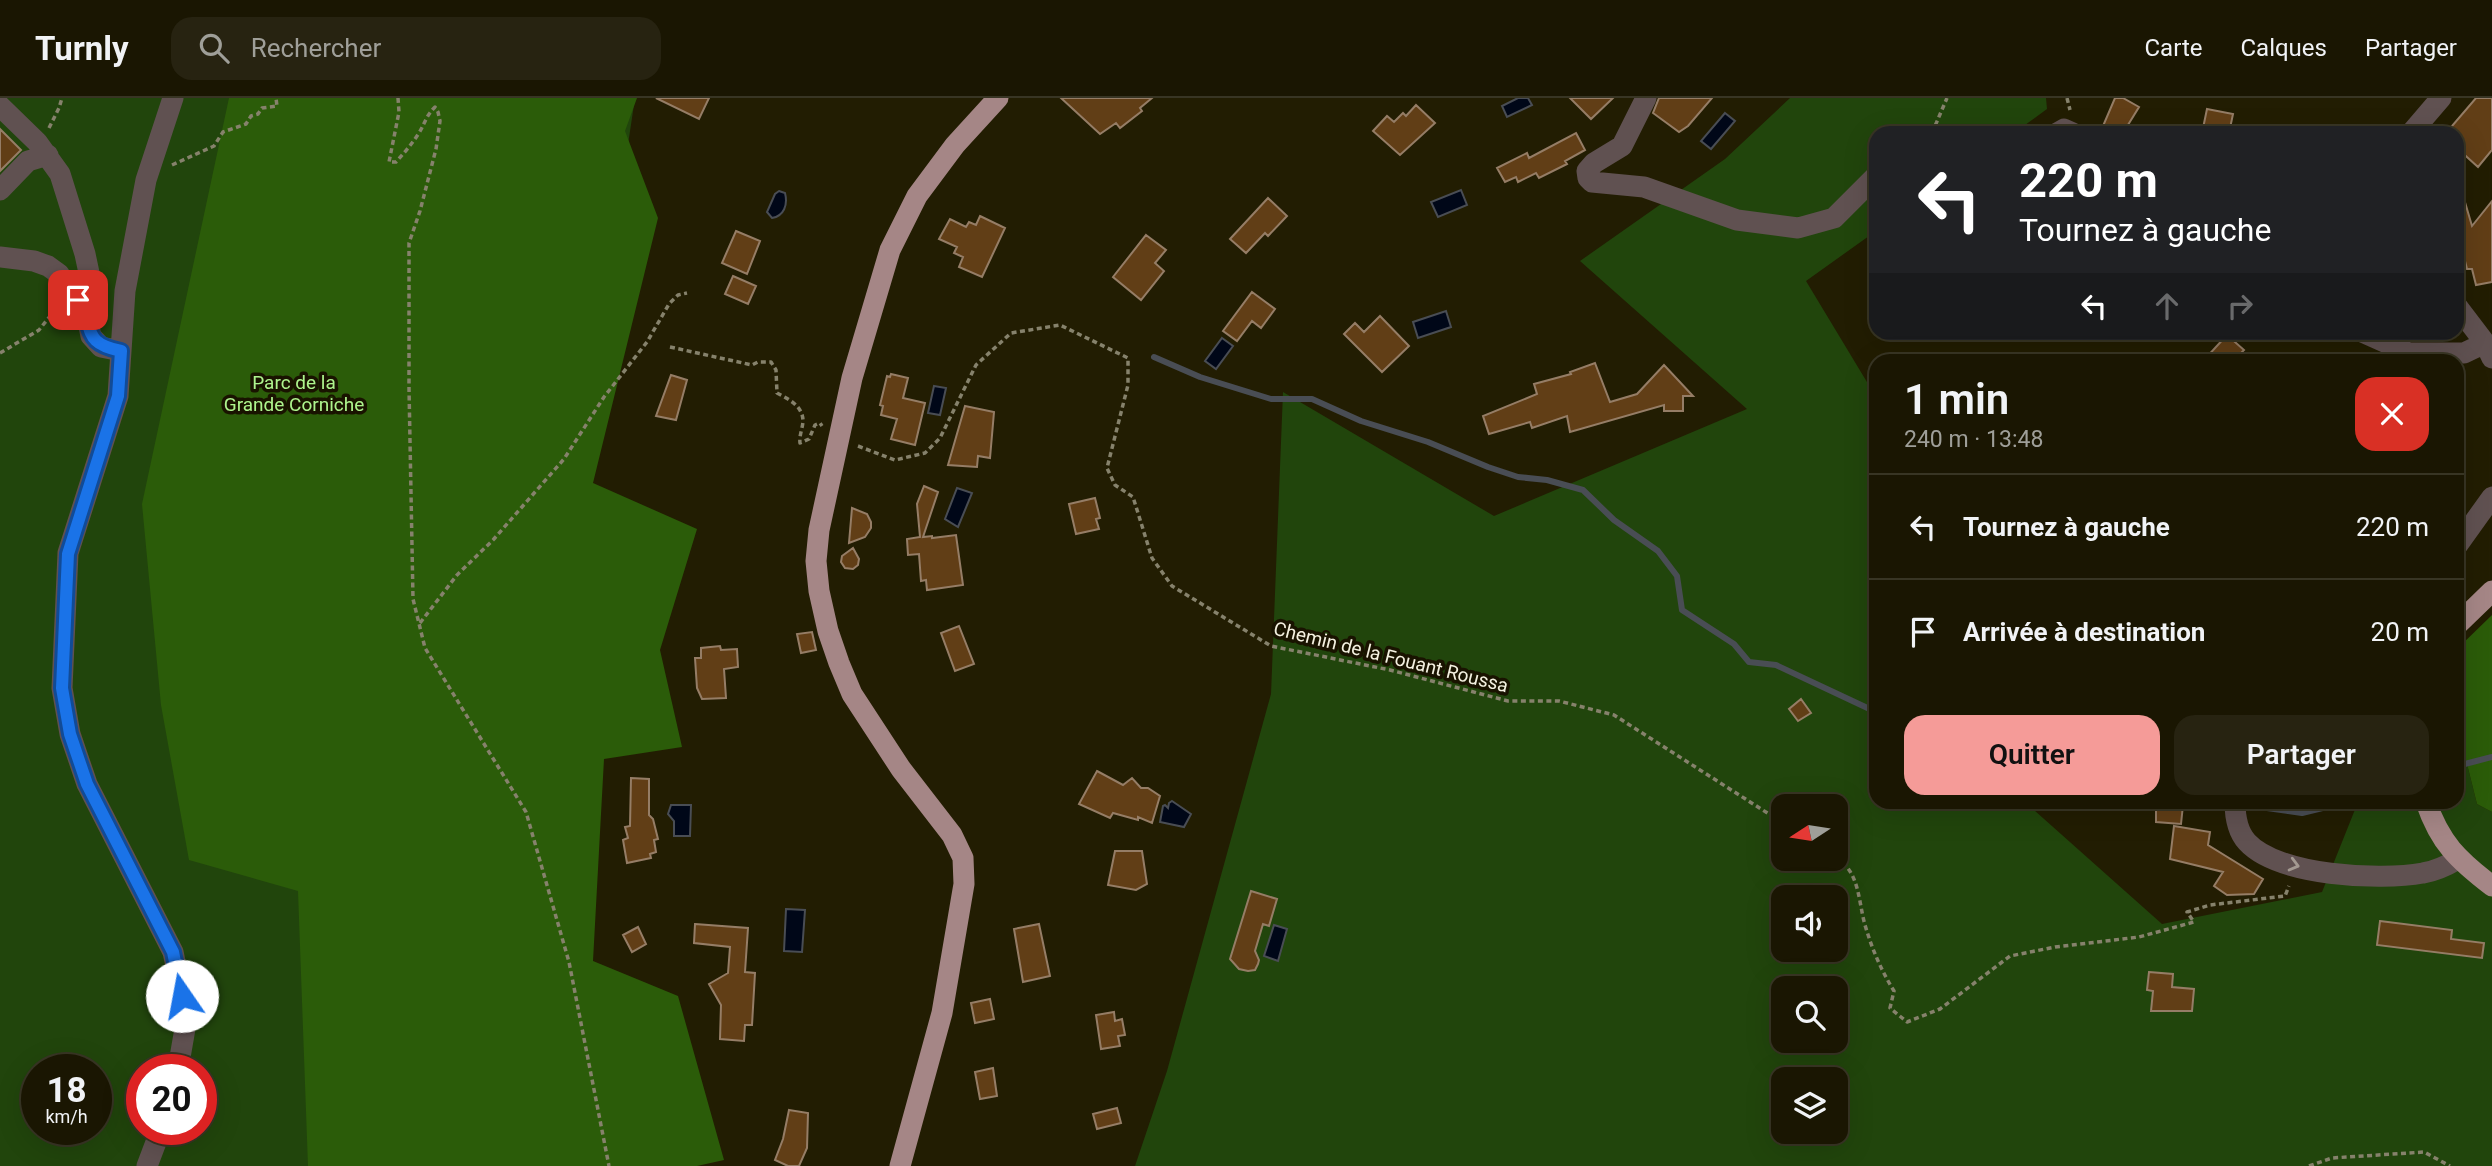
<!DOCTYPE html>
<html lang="fr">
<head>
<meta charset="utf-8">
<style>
  :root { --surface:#1a1602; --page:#272311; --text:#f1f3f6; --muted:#9f9f99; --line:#383524; --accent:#f59b98 }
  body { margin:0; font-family:Roboto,sans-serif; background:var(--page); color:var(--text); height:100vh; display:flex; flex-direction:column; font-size:26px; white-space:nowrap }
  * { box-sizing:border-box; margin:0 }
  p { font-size:23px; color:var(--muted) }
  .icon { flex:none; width:38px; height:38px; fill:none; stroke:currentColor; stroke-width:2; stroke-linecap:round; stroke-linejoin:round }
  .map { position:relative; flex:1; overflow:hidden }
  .side { position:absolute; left:1869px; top:256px; width:595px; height:455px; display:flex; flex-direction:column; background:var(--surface); border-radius:21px; box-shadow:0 7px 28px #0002,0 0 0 2px var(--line) }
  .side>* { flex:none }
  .banner { position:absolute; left:1869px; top:28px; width:595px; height:214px; border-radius:21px; box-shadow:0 7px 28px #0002,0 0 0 2px var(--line); background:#202124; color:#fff; overflow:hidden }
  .needle { width:46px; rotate:258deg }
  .tools { position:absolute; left:1771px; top:696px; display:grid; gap:14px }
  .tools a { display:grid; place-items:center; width:77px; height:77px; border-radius:14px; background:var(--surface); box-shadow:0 7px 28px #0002,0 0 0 2px var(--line); font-size:35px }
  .speed { position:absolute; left:21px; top:956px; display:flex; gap:14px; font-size:35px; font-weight:700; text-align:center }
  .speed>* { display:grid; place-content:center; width:91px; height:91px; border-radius:50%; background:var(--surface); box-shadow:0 7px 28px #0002,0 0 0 2px var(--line); line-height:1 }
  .speed small { font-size:18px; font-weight:400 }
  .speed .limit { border:10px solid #d22; background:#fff; color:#111 }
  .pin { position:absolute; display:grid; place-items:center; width:60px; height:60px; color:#fff; margin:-30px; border-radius:14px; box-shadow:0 4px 10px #0006 }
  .me { position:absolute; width:77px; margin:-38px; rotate:348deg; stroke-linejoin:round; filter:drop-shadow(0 0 5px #0008) }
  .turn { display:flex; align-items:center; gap:24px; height:147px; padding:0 35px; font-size:32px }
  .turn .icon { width:91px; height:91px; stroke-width:2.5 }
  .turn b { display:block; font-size:49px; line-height:60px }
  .lanes { display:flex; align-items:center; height:66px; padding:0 35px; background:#0003; justify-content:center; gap:35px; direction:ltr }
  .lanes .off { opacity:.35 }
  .round { display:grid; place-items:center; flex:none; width:74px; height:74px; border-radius:21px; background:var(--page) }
  .head { display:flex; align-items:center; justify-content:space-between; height:119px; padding:0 35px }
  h1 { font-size:42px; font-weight:600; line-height:52px }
  .cta { display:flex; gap:14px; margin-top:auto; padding:14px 35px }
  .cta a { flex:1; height:80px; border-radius:21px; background:var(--accent); color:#111; font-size:28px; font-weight:600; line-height:80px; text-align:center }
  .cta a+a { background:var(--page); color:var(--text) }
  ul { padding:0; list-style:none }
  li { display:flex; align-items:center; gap:21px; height:105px; padding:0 35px; border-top:2px solid var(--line) }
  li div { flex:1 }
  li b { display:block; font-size:26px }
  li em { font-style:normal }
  header { display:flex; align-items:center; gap:42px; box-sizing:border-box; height:98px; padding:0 35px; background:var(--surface); border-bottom:2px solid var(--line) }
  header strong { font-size:33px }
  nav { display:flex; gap:38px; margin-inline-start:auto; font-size:24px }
  .search { width:490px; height:63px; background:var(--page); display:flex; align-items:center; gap:18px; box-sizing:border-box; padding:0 24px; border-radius:21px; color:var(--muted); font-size:26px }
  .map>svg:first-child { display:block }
  .green { fill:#21450c; fill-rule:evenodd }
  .forest { fill:#2b5c09 }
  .water { fill:#000718; stroke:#494d54; stroke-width:2 }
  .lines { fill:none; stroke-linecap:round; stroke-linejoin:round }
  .stream { stroke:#494d54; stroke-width:6 }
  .building { fill:#613e16; stroke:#957d66; stroke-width:2 }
  .path { stroke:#86826c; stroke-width:3.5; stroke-dasharray:5 3.5; stroke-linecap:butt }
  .minor { stroke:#605151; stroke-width:21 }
  .major { stroke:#a58686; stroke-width:21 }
  .oneway { stroke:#a39991 }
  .route-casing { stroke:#114b97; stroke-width:18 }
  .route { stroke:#1a73e8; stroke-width:12 }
  .labels { text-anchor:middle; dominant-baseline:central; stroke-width:7; stroke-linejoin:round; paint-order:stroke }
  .park-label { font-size:19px; fill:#aef48d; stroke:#191300 }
  .street-label { font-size:19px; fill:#f4f1e0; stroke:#191300 }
</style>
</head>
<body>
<header>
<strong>Turnly</strong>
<div class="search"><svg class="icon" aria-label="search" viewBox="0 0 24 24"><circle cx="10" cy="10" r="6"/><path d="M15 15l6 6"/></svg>Rechercher</div>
<nav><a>Carte</a><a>Calques</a><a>Partager</a></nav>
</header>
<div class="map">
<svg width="2492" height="1068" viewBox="0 0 2492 1068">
  <rect width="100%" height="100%" fill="#221d02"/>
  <path class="green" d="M0 0H635L528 710 555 1068H0ZM37 971H96V1031H37ZM142 971H201V1031H142Z
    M1790 0H2046L2047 11 2014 35H1876V133L1806 183 1876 299V704H2025L2162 826 2322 794 2358 704H2457V626L2477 706 2492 714V1068H1135L1167 973 1271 596 1283 294 1494 418 1747 311 1580 163 1725 61ZM1783 709H1836V761H1783ZM1783 800H1836V852H1783ZM1783 891H1836V943H1783ZM1783 982H1836V1034H1783Z"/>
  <path class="forest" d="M229 0H637L625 33 658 120 593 385 697 431 660 552 682 649 604 661 593 863 678 898 724 1062 697 1068H308L298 793 189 762 161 607 142 406Z
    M2492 517V714L2477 706 2457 626V551Z"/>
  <path class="water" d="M1518 0H1528L1532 7 1507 19 1502 8Z
    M1725 15 1735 23 1711 51 1701 43Z
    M1461 92 1467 107 1438 119 1431 104Z
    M779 93 785 95C788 107 784 118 772 120L767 114 775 96Z
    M1446 213 1451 229 1418 240 1413 224Z
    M1222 240 1233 248 1216 271 1205 263Z
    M934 288 946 290 940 317 928 315Z
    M957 390 972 395 958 429 945 421Z
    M1172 703 1191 716 1184 729 1160 724 1163 708 1165 707 1168 710 1169 705Z
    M671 707H691L690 738H674V723L668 716Z
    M786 811 805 812 802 854 784 853Z
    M1274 827 1287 831 1278 863 1264 858Z"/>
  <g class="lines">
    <path class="stream" d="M1154 259 1200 279 1271 301H1312L1361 323 1428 344 1488 369 1518 379 1547 382 1583 392 1614 422 1658 453 1677 478 1682 512 1734 546 1749 564 1776 567 1876 614
      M2457 668 2492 659
      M2224 704 2302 715 2347 704"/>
  </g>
  <path class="building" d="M656 0H709L699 21Z
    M1061 0H1152L1140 10 1142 13 1120 30 1116 25 1100 36Z
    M1570 0H1613L1591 21Z
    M1659 0H1712L1688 28 1679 34 1653 15Z
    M2115 0H2123L2139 9 2123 35H2100Z
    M2476 0H2492V52L2478 69 2457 50V35H2446Z
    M1416 7 1435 25 1400 57 1373 33 1387 18 1394 24 1403 15 1406 18Z
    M2207 11 2233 16 2229 35H2202Z
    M0 31 21 52 0 73Z
    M1576 35 1585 52 1565 63 1567 66 1539 80 1536 75 1518 84 1516 79 1505 84 1497 70 1527 55 1529 60Z
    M2462 94 2472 128 2492 103V184L2476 187 2472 171H2467L2464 159 2457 160V95Z
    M1268 100 1287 118 1268 138 1265 135 1246 155 1230 141Z
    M980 118 1005 130 982 179 959 169 963 159 954 155 957 149 939 141 950 121 966 129 969 124 976 127Z
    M736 133 760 143 747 176 722 165Z
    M1146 137 1166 152 1155 165 1164 173 1141 202 1113 179Z
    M733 178 756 188 748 206 725 196Z
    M1252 194 1275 211 1261 230 1252 223 1237 243 1223 233Z
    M1380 218 1409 248 1382 274 1344 236 1355 225 1364 234Z
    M2227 237 2244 252 2234 262H2204Z
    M1595 265 1610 304 1637 296 1664 267 1693 298H1683V313H1664V307L1570 334 1567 318 1532 330 1530 324 1489 336 1483 318 1537 296 1534 286 1571 276 1570 274Z
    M891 276 908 280 903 300 925 305 915 347 891 341 897 321 881 317 883 308 880 307 887 278 890 279Z
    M671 277 687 282 676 322 656 318Z
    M965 308 994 314 990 360 978 358 977 369 948 367Z
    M924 388 938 394 923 439 932 438V440L956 437 963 487 927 492 926 482 921 483 919 456 908 457 907 441 920 439 917 406Z
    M1095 400 1100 420 1096 421 1099 431 1076 436 1069 406Z
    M852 410 867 416 871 424V430L865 439 849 445Z
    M853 450 859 461 858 467 853 471 845 470 841 464 842 458Z
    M959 528 974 566 955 573 941 535Z
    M812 534 816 552 801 555 797 536Z
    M720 548 721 552 737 551 738 569 724 571 726 600 702 601 697 590 695 560H701V550Z
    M1801 601 1811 615 1798 623 1789 611Z
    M1097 673 1123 687 1132 680 1141 690H1148L1160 698 1152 725 1138 719V722L1113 715 1110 720 1079 706Z
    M631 680 649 681V717L653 721 658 741 654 742 656 754 650 756 651 760 627 765 623 742 628 740 625 729 630 728Z
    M2156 705 2183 707 2181 726 2156 724Z
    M2174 728 2210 734 2208 747 2263 781 2254 796 2227 797 2214 788 2223 774 2170 761Z
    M1115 753H1142L1147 786 1136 792 1108 787Z
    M1251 793 1277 801 1269 828 1263 826 1255 853 1259 862 1258 866 1255 872 1248 873 1239 871 1230 861Z
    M2380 823 2452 832 2451 841 2484 845 2482 860 2377 847Z
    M695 826 748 830 745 874 755 875 752 927H745L744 943 720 941 721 907 709 886 728 875 730 849 694 845Z
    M1039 826 1050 878 1023 884 1014 831Z
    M638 829 646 846 632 854 623 837Z
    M2149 874 2173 876 2172 889 2194 891 2192 913H2151L2153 893 2147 892Z
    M990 901 994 921 975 925 971 905Z
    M1114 914 1115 923 1122 921 1125 937 1118 938 1120 948 1101 951 1096 917Z
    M993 970 997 998 980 1001 975 974Z
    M1117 1010 1121 1025 1097 1031 1093 1016Z
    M789 1012 808 1015 807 1050 799 1068H788L775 1062 783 1041Z"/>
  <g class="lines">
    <path class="path" d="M398 0 399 14 389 64H396C404 55 412 46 419 35 425 25 426 18 435 9L438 14 440 23 436 51 420 113 409 145V290L413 501 425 550 526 714 569 864 609 1068
      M2067 0 2070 12
      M49 30 59 10 62 0
      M1932 35 1947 0
      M172 67 214 48 223 34 246 26 251 18 258 16 262 10 277 8 276 0
      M670 249 752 267 758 264H771L776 272 777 295C788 301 802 307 803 322 803 330 799 337 800 345L809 341 815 327 820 325 822 328
      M0 255 39 232 51 217 60 212
      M858 348 895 362 925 355 940 340 976 267 1011 235 1060 227 1128 260V287L1107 370 1115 387 1133 399 1152 460 1172 488 1271 548 1390 572 1508 603H1559L1614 617 1783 725
      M420 525 457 477 493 442 564 361 604 299 647 244 669 206 678 197 687 195
      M1836 759C1860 775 1858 802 1865 827 1872 851 1881 872 1894 893L1890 910 1907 924 1940 911 2010 858 2055 849 2139 839 2194 824 2187 814 2210 807 2285 798 2289 788
      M2309 1068 2332 1060 2424 1054 2450 1068"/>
    <path class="minor" d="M173 0 146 82 125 193 118 298 68 455 62 590 70 636 87 686 173 854 187 919 178 971
      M1646 0 1622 48 1594 65 1587 73 1588 80 1592 84 1644 89 1737 122 1798 130 1834 120 1876 78
      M0 8 37 44 60 76 85 156 92 189 87 219
      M2057 35 2064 31 2073 35
      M2411 35 2441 0
      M0 92 28 63 48 57
      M0 159 34 163 48 168 59 176 87 219 91 238 101 249 121 253
      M2457 208 2485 245 2492 260
      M2362 234 2409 255H2464L2485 245
      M2457 448 2492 399
      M2235 704C2235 718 2237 733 2247 744 2278 778 2380 783 2423 775 2436 773 2448 767 2458 761
      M147 1068 161 1031"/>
    <path class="major" d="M2457 527 2492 493
      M2426 704C2440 745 2458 762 2492 788
      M900 1068 942 915 964 786 963 760 952 737 901 671 852 596 839 565 828 533 819 493 816 463 819 432 852 280 890 152 917 98 955 47 998 0"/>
  </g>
  <defs><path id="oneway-chevron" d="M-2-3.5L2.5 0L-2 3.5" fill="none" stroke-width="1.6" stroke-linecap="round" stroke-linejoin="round" transform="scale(1.75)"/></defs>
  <use class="oneway" href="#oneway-chevron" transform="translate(2294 767) rotate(15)"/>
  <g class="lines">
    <g class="route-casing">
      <path id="route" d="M78 202C95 232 82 245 121 253L118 298 68 456 62 590 70 636 87 686 173 854 182 898"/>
    </g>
    <use href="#route" class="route"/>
  </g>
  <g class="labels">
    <g class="park-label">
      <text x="294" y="284">Parc de la<tspan x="294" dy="22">Grande Corniche</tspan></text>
    </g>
    <g class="street-label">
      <text transform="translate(1391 559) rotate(14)">Chemin de la Fouant Roussa</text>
    </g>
  </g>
</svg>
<div class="tools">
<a><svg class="needle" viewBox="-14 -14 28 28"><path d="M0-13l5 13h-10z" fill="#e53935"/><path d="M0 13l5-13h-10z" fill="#9f9f99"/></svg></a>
<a><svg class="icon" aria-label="sound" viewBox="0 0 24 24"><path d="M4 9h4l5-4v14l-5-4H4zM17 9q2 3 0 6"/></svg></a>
<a><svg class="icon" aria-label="search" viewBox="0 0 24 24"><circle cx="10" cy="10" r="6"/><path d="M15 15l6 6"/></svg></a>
<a><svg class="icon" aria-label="layers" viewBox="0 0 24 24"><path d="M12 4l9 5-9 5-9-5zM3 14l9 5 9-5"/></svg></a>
</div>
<div class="speed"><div>18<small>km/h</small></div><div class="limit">20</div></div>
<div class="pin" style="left:78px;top:202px;background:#d93025"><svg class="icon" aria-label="arrive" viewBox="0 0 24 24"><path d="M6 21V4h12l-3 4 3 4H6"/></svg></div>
<svg class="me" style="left:182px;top:898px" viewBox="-20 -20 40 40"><circle r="19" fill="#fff"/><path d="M0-13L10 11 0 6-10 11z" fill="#1a73e8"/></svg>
<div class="banner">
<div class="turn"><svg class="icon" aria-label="left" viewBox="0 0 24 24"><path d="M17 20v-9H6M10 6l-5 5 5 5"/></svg><div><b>220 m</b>Tournez à gauche</div></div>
<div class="lanes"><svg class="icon" aria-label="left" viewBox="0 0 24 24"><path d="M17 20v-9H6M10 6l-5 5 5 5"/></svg><svg class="icon off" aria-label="ahead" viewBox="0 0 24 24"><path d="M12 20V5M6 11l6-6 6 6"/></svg><svg class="icon off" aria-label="right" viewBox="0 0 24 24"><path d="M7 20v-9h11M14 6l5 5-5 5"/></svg></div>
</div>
<section class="side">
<div class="head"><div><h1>1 min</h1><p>240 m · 13:48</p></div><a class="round" style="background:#d93025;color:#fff"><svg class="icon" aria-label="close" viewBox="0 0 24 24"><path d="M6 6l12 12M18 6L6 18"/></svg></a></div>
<ul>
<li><svg class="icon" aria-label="left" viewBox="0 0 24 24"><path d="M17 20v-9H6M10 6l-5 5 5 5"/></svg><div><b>Tournez à gauche</b></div><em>220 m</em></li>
<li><svg class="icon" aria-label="arrive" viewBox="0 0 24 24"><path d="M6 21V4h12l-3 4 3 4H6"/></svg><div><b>Arrivée à destination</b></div><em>20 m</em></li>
</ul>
<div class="cta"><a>Quitter</a><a>Partager</a></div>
</section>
</div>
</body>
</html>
